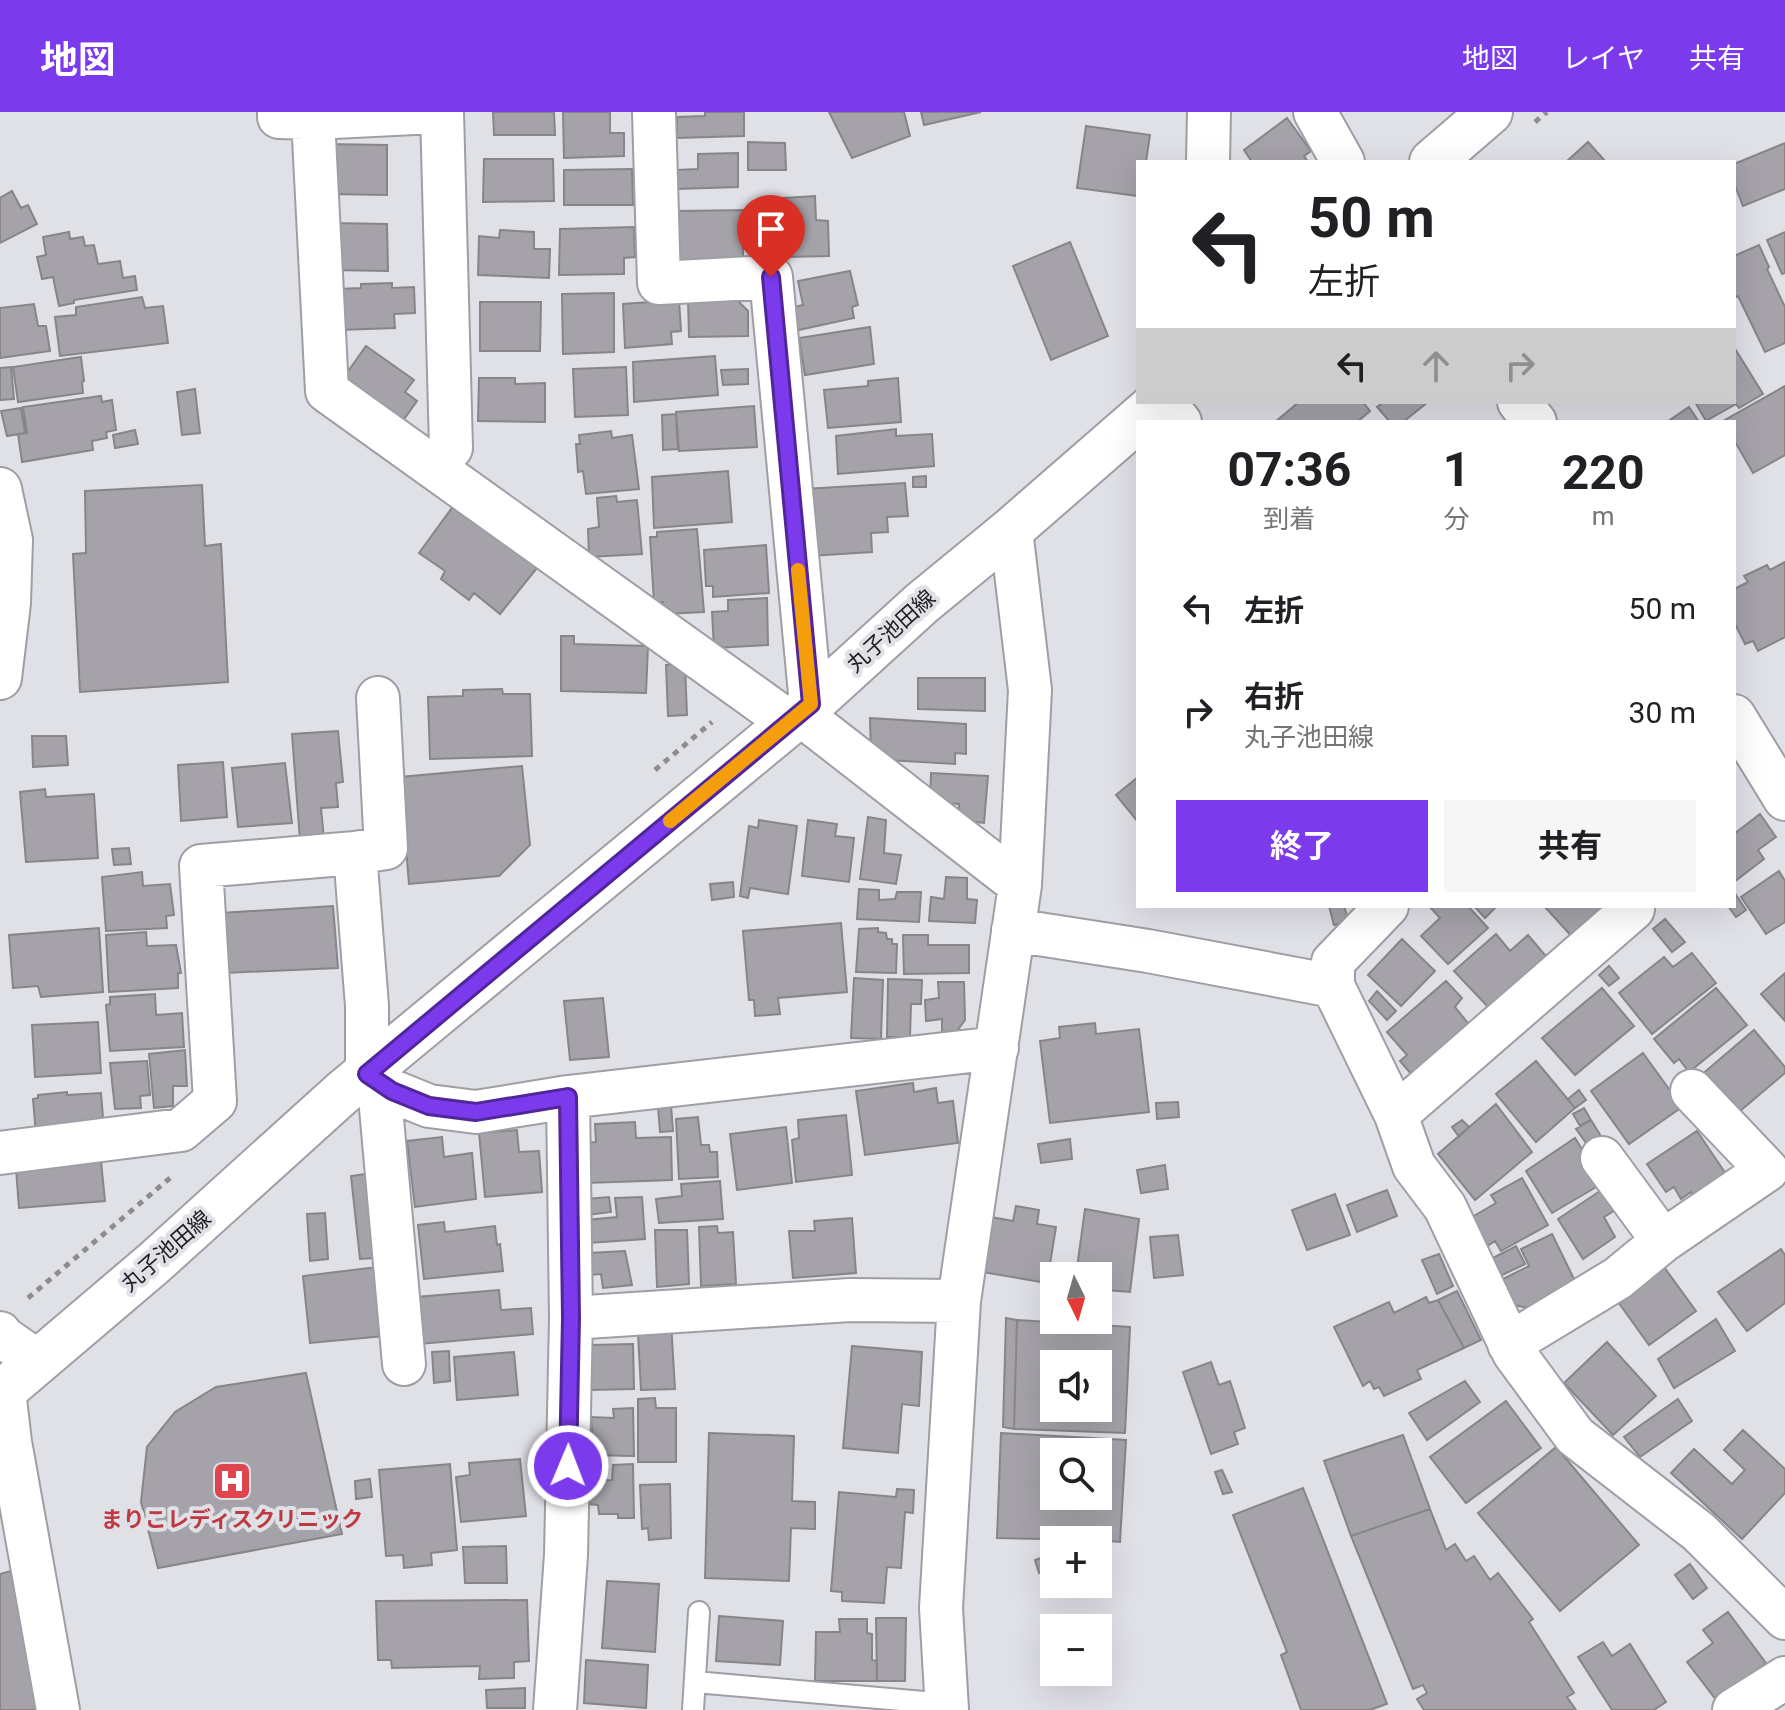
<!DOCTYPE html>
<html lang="ja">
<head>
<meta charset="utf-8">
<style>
  :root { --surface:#fff; --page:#f6f6f6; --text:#202124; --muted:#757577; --accent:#7c3aed }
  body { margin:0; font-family:Roboto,"Noto Sans JP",sans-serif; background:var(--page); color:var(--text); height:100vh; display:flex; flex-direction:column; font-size:30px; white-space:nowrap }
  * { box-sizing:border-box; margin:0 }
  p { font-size:26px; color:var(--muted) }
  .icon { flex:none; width:44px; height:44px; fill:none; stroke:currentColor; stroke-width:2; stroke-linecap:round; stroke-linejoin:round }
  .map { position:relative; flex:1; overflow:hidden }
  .details { position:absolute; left:1136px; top:308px; width:600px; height:488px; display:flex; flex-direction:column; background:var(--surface); border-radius:0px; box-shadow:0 8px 32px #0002 }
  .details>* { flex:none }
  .hud { position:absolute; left:1136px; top:48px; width:600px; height:244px; border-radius:0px; box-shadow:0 8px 32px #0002; background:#fff; color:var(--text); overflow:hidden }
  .needle { width:52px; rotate:175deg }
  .fabs { position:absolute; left:1040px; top:1150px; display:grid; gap:16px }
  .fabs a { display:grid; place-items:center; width:72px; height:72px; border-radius:0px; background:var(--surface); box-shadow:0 8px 32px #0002; font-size:40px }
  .pin { position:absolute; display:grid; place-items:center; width:68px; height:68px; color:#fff; margin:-82px -34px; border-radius:50% 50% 50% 0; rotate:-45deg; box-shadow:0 0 8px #0007 }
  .pin .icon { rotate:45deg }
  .me { position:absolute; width:88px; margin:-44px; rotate:1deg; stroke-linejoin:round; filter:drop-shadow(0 0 6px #0008) }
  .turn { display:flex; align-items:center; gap:28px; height:168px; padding:0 40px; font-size:36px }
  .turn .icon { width:104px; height:104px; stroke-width:2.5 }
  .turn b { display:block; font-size:56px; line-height:68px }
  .lanes { display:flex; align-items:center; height:76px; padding:0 40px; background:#0003; justify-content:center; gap:40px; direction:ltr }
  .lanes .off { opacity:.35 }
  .eta { display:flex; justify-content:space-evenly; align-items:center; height:136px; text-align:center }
  .eta b { font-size:48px; font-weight:700; line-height:56px }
  .cta { display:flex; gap:16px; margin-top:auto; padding:16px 40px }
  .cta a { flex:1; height:92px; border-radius:0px; background:var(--accent); color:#fff; font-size:32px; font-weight:700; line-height:92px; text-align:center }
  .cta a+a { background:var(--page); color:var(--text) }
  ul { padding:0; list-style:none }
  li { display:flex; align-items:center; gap:24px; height:104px; padding:0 40px }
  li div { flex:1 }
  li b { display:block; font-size:30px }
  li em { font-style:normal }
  header { display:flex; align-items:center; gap:48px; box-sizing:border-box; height:112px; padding:0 40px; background:var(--accent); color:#fff }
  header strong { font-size:38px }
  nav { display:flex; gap:44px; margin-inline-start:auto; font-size:28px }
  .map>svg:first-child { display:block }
  .building { fill:#a5a3a9; stroke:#87848a; stroke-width:2; fill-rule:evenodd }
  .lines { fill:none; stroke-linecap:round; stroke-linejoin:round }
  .lane-casing { stroke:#9d9fa4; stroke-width:24 }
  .street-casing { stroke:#9d9fa4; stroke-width:46 }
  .secondary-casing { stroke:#9d9fa4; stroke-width:48 }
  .path { stroke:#8c8d91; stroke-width:5; stroke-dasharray:6 6; stroke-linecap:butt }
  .lane { stroke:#fff; stroke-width:20 }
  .street { stroke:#fff; stroke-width:42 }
  .secondary { stroke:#fff; stroke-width:44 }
  .route-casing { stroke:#51269a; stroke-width:20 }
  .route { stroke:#7c3aed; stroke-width:14 }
  .slow { stroke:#f59e0b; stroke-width:14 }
  .labels { text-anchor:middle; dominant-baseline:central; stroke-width:8; stroke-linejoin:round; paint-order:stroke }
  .street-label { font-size:22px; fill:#212124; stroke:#e0e1e7 }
  .health-label { font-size:22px; font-weight:bold; fill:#be3a42; stroke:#e0e1e7 }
</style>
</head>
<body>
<header>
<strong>地図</strong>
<nav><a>地図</a><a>レイヤ</a><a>共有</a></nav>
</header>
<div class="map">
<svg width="1785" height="1598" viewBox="0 0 1785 1598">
  <rect width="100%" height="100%" fill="#e0e1e7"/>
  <path class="building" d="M493 0H554L555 23H494Z
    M563 0H610V21H624V44L564 46Z
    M705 0H744V24L677 26V5L705 4Z
    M829 0H904L910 24 852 46Z
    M921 0H981L924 13Z
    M1287 6 1311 39 1304 44 1308 50H1252L1244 38Z
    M1086 14 1150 23 1146 50H1138V84L1077 76Z
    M748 30 785 31 786 58H748Z
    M1588 30 1606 50H1566Z
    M1785 31V77L1743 94 1734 71V52Z
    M327 32 387 33V83L328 82Z
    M738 41V75L677 77V58L698 57V42Z
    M484 47H553L554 89 483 90Z
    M632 57 633 93H564V58Z
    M12 79 21 96 28 93 37 112 0 131V86Z
    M815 84 816 108 828 109 829 144 784 145V86Z
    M750 98 751 131H743V150L679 152 677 99Z
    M330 111 387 112 388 159 331 158Z
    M634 115 635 145 624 146V162L559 163 560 117Z
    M500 118 534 120V137H550L549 166 478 163 479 124 499 126Z
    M69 120 70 127 83 125 85 134 94 133 98 152 120 149 123 166 135 164 137 178 74 188V191L59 194 53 165 42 167 37 145 46 143 43 125Z
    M1785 120V161L1782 162 1767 128Z
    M1070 130 1108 224 1051 248 1013 154Z
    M1759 133 1769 155 1767 157 1785 195V231L1765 240 1738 184 1734 186V144Z
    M850 159 858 193 852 195 854 206 794 219 789 196 803 193 798 169Z
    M392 171V176L414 175 415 201 394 202 395 216 340 218 339 177 361 176V172Z
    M614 181V240L563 242 562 182Z
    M142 185 145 196 163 194 168 231 60 244 55 205 76 203V195Z
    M735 186 748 199V224L689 225 688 188Z
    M679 188 681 219 671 220 672 232 625 236 623 192Z
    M480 190H541L540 239H480Z
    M34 192 38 214H46L50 239 0 246V196Z
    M870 215 874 252 805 263 799 226Z
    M366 234 414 268 405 280 417 289 402 310 342 268Z
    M1734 235 1763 282 1739 296 1736 292 1706 309 1695 290H1734Z
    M715 244 718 283 634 290 633 250Z
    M81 245 84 269 82 270 83 281 18 290 13 255Z
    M11 255 14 287 0 288V256Z
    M626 255 628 303 575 305 573 257Z
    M748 257V272L723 273 721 258Z
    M479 266H515V272L545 271V310L478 309Z
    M898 266 901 310 828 316 824 278 868 274V269Z
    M1785 274V343L1753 361 1734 328V310L1723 309Z
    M195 277 200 321 182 323 177 280Z
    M101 284 102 290 112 288 116 318 106 320 107 326 92 329 93 338 22 350 18 322 27 321 23 295Z
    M1299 290H1363L1370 299 1357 310H1275Z
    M1384 290H1428L1403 310H1390L1377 295Z
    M754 294 757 335 679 339 676 300Z
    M1689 295 1699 310H1667Z
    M21 296 25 321 7 324 1 299Z
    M676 302 678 337 663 338 662 303Z
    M896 317V324L932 322 934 354 838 362 836 324Z
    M135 318 138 332 115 336 113 323Z
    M611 319 612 326 632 323 639 377 586 382 583 359 578 360 576 332H580L579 323Z
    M728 359 732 410 654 416 652 365Z
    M926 364V375H913V365Z
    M905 371 908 404 887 405 888 420 871 421 872 440 810 444 804 377Z
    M202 373 205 434 221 432 228 570 80 580 73 442 86 441 85 379Z
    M616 384 617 390 637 388 642 442 589 445 588 417 599 415 597 386Z
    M454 393 537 456 500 502 474 481 469 488 441 467 445 459 419 441Z
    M697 417 704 500 664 502 663 490 654 491 650 425H657V420Z
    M766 433 769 481 713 485V474H706L704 438Z
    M1785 450V525L1758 539 1753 529 1745 532 1734 510V477L1748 470 1744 464 1767 453 1770 458Z
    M767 486 768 533 714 536 712 500 728 499V488Z
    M561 524H574V532L648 534 646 581 561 579Z
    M685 552 687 603 668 604 666 553Z
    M918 566H985V599L918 597Z
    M502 577 503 582H530L532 644 430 647 428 585 463 584V578Z
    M870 606 966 612V642L955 641V652L871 647Z
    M338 619 343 670 336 671 338 695 321 696 324 727 300 729 292 622Z
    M32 624H66L68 653 33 655Z
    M223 650 227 705 181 709 178 653Z
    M285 651 292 711 238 715 232 656Z
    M522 654 530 733 499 764 409 772 400 665Z
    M931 661 988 664 984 711 958 708 959 692 930 690Z
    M1138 665V710L1116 683Z
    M45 677 46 685 94 682 98 746 26 750 20 680Z
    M1760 702 1776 725 1758 738 1764 747 1734 770V722Z
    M868 705 886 708 884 741 901 743 896 772 860 767Z
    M759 708 797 714 788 782 750 776 748 786 740 784 749 714 758 716Z
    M808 708 837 712 835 724 854 726 849 770 802 764Z
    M129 736 131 752 114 753 112 737Z
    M1779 759 1785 769V810L1766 822 1741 785Z
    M142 760 143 774 170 772 174 803 166 804 167 816 106 819 102 765Z
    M946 765 967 766V787L977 788 975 811 929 809 931 785 944 787Z
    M733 770 734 785 712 788 710 772Z
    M859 777 879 778V788L895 787 897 780H921L919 810 857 807Z
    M1734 780 1746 798 1736 805 1728 794H1734Z
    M333 794 338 856 224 861 220 801Z
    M1329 794H1344L1349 810 1334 813Z
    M1429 794H1468L1488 816 1448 852 1421 824 1440 806Z
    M1474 794H1497L1485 806Z
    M1544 794H1608L1575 828Z
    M1665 807 1685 830 1672 840 1653 817Z
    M841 811 847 880 778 886 780 902 755 904 754 888H749L743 819Z
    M99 816 103 880 41 885 38 874 13 876 9 823Z
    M878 816V820L886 821 887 827H892V832H897L896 861 856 860 859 817Z
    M146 820 147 834 176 833 181 861H178V876L109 880 106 823Z
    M1496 822 1510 839 1528 823 1550 849 1492 899 1454 859Z
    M903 823H928V833H969V861L904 862Z
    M1402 827 1435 859 1401 894 1368 863Z
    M1692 841 1716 871 1652 922 1619 881 1664 845 1673 855Z
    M1609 854 1619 866 1609 874 1599 863Z
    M1785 861V909L1761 882Z
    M854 866 883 868 881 927 851 926Z
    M888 867 922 868 921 892H911L910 925H887Z
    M1446 869 1462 886 1455 895 1471 915 1413 964 1400 949 1407 943 1387 920Z
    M938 870H964L965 908 957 919 942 920V907L926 909 925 888 939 886Z
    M1602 876 1634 914 1575 963 1542 926Z
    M1716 876 1747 913 1689 960 1679 947 1674 951 1654 927Z
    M1377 879 1396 899 1387 908 1369 889Z
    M155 882 156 903 182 901 184 935 110 939 106 893 110 892V885Z
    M603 886 609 945 570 948 564 889Z
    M98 910 101 961 35 965 32 913Z
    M1095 911 1096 922 1139 917 1149 1000 1050 1011 1040 929 1060 926 1059 915Z
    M1754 918 1785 955V961L1740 999 1727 984 1722 989 1700 964Z
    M185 938 187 974H173V994L154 996 149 942Z
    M1643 941 1682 995 1629 1032 1591 979Z
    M147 949 150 983 140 984 141 996 115 997 110 951Z
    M1536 949 1575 996 1536 1030 1496 982Z
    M913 971 914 980 936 976 938 991 953 989 958 1031 865 1043 856 979Z
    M1579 978 1586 988 1575 996 1568 987Z
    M67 980V983L101 981 104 1018 36 1023 33 987 38 986V983Z
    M1178 990 1179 1005 1157 1007 1156 991Z
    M1496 992 1532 1040 1475 1088 1438 1042Z
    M671 993 673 1019 660 1020 658 995Z
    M1584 996 1591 1008 1580 1014 1573 1002Z
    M846 1003 852 1063 796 1070 792 1028 799 1026 798 1008Z
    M698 1005 701 1033H709L710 1040H717L718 1065 679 1067 676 1007Z
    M1462 1008 1469 1015 1459 1025 1452 1015Z
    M1591 1008 1607 1034 1594 1042 1576 1017Z
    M635 1010 636 1026 671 1025 672 1068 586 1071 584 1031 596 1030 595 1012Z
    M786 1015 792 1071 737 1078 730 1022Z
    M517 1018 519 1040 539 1039 542 1080 485 1085 479 1021Z
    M1697 1019 1730 1068 1697 1091 1691 1080 1681 1087 1674 1075 1666 1080 1647 1052Z
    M442 1025 444 1045 472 1041 476 1087 415 1095 407 1029Z
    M1575 1026 1603 1071 1552 1101 1526 1059Z
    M1070 1027 1072 1047 1041 1051 1038 1032Z
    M101 1049 105 1089 19 1096 16 1057Z
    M1165 1053 1168 1077 1141 1081 1137 1058Z
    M366 1062 375 1146 360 1147 351 1064Z
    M1522 1066 1548 1113 1501 1139 1495 1129 1483 1137 1467 1108 1496 1091 1491 1083Z
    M720 1069 723 1107 659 1111 656 1087 682 1084 681 1072Z
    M1603 1077 1617 1097 1604 1105 1615 1125 1583 1147 1558 1107Z
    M1387 1078 1397 1104 1357 1120 1347 1093Z
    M1335 1082 1350 1123 1307 1138 1292 1098Z
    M609 1085 611 1100 588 1103 586 1087Z
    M642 1085 645 1127 589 1131 587 1108 617 1105 615 1086Z
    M1016 1094 1039 1098 1037 1112 1056 1115 1047 1171 982 1160 991 1105 1013 1109Z
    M1085 1097 1139 1107 1130 1180 1106 1178 1108 1167 1076 1163Z
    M325 1101 328 1147 310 1149 307 1102Z
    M852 1106 856 1161 793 1166 789 1119H815L814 1109Z
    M444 1110 445 1120 495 1114 497 1133 500 1132 503 1159 424 1167 418 1113Z
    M717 1114 718 1121 733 1120 736 1172 701 1174 699 1115Z
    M655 1118H687L689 1172 657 1175Z
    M1552 1122 1575 1169 1528 1196 1514 1193 1501 1168 1529 1154 1521 1137Z
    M1178 1123 1183 1163 1154 1166 1150 1125Z
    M1516 1134 1525 1152 1498 1165 1489 1148Z
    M1781 1137 1785 1143V1191L1747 1219 1718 1180Z
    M625 1139 632 1173 603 1176 601 1162 590 1163 589 1141Z
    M1439 1142 1453 1174 1437 1182 1422 1148Z
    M377 1155 384 1224 310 1231 303 1164Z
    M1664 1155 1696 1199 1649 1233 1616 1187Z
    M499 1178 501 1198 531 1196 533 1222 420 1232 416 1185Z
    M1457 1179 1481 1228 1464 1236 1438 1188Z
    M1426 1185 1429 1191 1438 1188 1464 1236 1417 1258 1421 1267 1384 1284 1379 1275 1374 1277 1370 1269 1363 1274 1334 1215 1389 1190 1394 1201Z
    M1006 1206 1017 1208 1014 1317 1003 1315Z
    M1716 1207 1735 1239 1674 1276 1658 1247Z
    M1017 1208 1130 1215 1125 1321 1014 1317ZM1054 1252H1098V1296H1054Z
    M671 1209 675 1277 641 1278 638 1222Z
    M1607 1230 1656 1284 1613 1323 1564 1271Z
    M633 1232 634 1277 590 1278 591 1233Z
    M852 1234 922 1240 919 1294 902 1292 898 1341 843 1336Z
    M449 1239 450 1269 434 1271 432 1240Z
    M514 1240 518 1283 457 1288 454 1245Z
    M1211 1250 1219 1273 1230 1269 1245 1316 1234 1320 1238 1332 1211 1342 1183 1260Z
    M306 1261 342 1422 158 1456 141 1390 147 1335 175 1300 216 1275Z
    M1465 1269 1480 1290 1427 1328 1409 1301Z
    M655 1286 656 1296H676V1350H638V1287Z
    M1678 1287 1692 1309 1640 1345 1624 1325Z
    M1506 1289 1541 1336 1466 1391 1430 1345Z
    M633 1296 634 1344 588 1343 587 1321 592 1320 591 1305 614 1306 613 1297Z
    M1743 1318 1785 1357V1381L1742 1427 1671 1361 1694 1337 1732 1372 1745 1358 1724 1338Z
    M709 1321 794 1324 792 1389 815 1390V1417L791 1416 789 1469 705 1466Z
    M1001 1321 1126 1328 1120 1430 1098 1428 997 1426ZM1054 1340H1098V1384H1054Z
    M1403 1323 1430 1397 1351 1424 1324 1349Z
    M1556 1335 1639 1433 1560 1499 1478 1401Z
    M520 1347 526 1404 461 1410 456 1365 470 1363 469 1351Z
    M450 1352 457 1438 431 1441 432 1453 404 1456 403 1443 386 1444 379 1358Z
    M633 1352 634 1406H618V1402H599L598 1393 587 1392V1369L612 1368 613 1353Z
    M1222 1358 1232 1380 1223 1382 1215 1360Z
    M370 1367 372 1385 356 1387 355 1369Z
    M670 1372 671 1426 649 1428 648 1416 642 1417 640 1373Z
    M1303 1376 1387 1592 1370 1598H1301L1281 1543 1287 1540 1233 1403Z
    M897 1377 914 1378 913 1401 905 1400 901 1456 887 1455 884 1491 842 1489V1480L831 1479 839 1380 896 1385Z
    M1430 1397 1446 1438 1455 1432 1466 1449 1474 1444 1490 1468 1498 1461 1533 1507 1529 1510 1574 1581 1567 1585 1576 1598H1424L1417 1587 1427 1581 1423 1573 1413 1577 1351 1424Z
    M506 1434 507 1471H465L463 1435Z
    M1054 1441V1456L1039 1461 1035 1448Z
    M1690 1452 1707 1476 1693 1487 1675 1463Z
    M11 1459 37 1598H0V1462Z
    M607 1469 659 1472 655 1540 602 1536Z
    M527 1488 529 1549 514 1550V1566L479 1567 480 1554 392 1556 391 1548H378L376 1489Z
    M1728 1500 1766 1551 1717 1589 1687 1550 1713 1531 1703 1518Z
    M719 1504 783 1509 780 1553 716 1549Z
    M876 1506H906L905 1569H877Z
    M839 1507H867V1521L872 1522V1548L877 1549V1569H815L816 1520H840Z
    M1603 1530 1612 1544 1630 1532 1666 1590 1654 1598H1612L1578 1545Z
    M586 1548 648 1553 646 1596 584 1591Z
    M525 1576V1596H487L486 1578Z"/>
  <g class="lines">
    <g class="lane-casing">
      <path id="lane" d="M695 1570 947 1592
        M693 1598 699 1500"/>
    </g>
    <g class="street-casing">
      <path id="street" d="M279 0V5L313 6 327 279 789 610
        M442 0 451 336
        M654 0 659 171 771 165 811 592
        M1315 0 1343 50
        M313 6 435 0
        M1208 50 1209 0
        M1163 290 1180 310
        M1519 290 1535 310
        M0 377 11 428 9 491 0 566
        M378 586 386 736 355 741 367 894V962L392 979 429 994 476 1000 568 985 997 936
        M800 602 1020 773
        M1734 604 1785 687
        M1387 794 1333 850V874L1396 1003 1414 1054 1445 1095 1514 1241 1575 1324 1699 1420 1785 1506
        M1013 818 1148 839 1333 874
        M367 962 380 985 404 1252
        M1396 1003 1633 797 1630 794
        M0 1041 181 1018 215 989 201 754 355 741
        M1602 1046 1663 1129
        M571 1206 850 1188 959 1189
        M0 1221 4 1226 24 1240
        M1509 1232 1618 1166 1663 1129 1767 1058 1692 979
        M4 1279 10 1330 58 1598
        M555 1598 566 1443 571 1206 568 985
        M947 1598 941 1496 959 1189 1020 773 1030 578 1011 418
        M1734 1598 1785 1566"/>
    </g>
    <g class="secondary-casing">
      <path id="secondary" d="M1432 50 1490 0
        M0 1282 154 1151 342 981 800 602 922 491 1011 418 1158 290"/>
    </g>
    <path class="path" d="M1535 10 1547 0
      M655 658 712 610
      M28 1186 170 1066"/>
    <use href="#lane" class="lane"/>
    <use href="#street" class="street"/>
    <use href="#secondary" class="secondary"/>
  </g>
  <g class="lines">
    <g class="route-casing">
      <path id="route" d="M568 1354 571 1206 568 985 476 1000 429 994 392 979 367 962 811 592 771 165"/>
    </g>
    <use href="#route" class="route"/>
    <path class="slow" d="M670 709 811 592 798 458"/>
  </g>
  <defs>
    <g id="hospital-square" transform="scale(2)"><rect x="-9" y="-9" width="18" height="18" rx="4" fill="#e0444e" stroke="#e0e1e7"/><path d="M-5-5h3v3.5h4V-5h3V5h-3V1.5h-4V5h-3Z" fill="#fff"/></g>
  </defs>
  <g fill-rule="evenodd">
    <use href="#hospital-square" x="232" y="1369"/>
  </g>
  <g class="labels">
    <g class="street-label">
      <text transform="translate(891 519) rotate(-42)">丸子池田線</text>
      <text transform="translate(166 1139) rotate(-41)">丸子池田線</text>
    </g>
    <g class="health-label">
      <text x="232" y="1407">まりこレディスクリニック</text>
    </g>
  </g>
</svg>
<div class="fabs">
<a><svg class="needle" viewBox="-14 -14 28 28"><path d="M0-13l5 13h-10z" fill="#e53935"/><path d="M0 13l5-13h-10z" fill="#757577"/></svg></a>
<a><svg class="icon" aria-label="sound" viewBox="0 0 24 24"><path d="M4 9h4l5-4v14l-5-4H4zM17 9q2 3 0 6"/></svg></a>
<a><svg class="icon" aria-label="search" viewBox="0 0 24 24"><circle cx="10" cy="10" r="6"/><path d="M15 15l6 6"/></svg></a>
<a>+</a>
<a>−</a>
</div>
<div class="pin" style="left:771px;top:165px;background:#d93025"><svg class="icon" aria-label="arrive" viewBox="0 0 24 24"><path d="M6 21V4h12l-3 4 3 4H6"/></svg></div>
<svg class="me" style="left:568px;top:1354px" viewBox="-20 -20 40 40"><circle r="17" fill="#7c3aed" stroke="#fff" stroke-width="3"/><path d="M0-11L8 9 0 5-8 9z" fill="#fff"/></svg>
<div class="hud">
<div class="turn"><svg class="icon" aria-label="left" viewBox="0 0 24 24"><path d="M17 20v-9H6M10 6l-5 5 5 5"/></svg><div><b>50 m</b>左折</div></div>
<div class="lanes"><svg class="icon" aria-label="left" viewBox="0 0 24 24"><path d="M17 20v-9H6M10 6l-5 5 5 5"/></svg><svg class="icon off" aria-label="ahead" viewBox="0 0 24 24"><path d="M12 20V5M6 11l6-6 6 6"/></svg><svg class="icon off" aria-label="right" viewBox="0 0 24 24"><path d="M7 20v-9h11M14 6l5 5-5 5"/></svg></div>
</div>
<section class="details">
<div class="eta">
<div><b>07:36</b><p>到着</p></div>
<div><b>1</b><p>分</p></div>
<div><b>220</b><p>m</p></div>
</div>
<ul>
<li><svg class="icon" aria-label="left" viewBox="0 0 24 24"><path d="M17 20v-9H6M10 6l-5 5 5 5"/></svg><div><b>左折</b></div><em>50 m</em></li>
<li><svg class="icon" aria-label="right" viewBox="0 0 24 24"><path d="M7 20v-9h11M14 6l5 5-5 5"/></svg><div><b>右折</b><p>丸子池田線</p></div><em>30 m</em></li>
</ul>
<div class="cta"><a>終了</a><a>共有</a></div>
</section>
</div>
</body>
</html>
